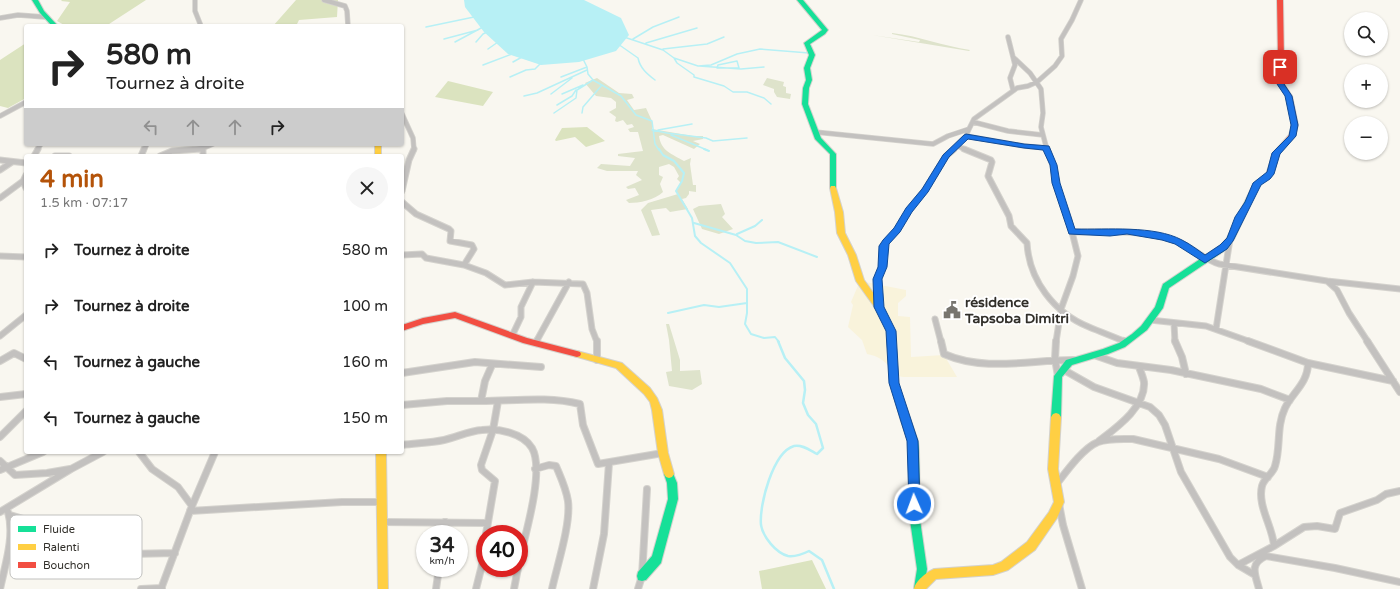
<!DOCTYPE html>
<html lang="fr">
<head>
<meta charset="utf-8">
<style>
  :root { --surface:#fff; --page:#f6f6f6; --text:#222; --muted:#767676; --accent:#b45309 }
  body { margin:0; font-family:"Varela Round",sans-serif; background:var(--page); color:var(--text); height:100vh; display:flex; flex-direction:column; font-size:15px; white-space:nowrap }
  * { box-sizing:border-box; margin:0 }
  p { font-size:13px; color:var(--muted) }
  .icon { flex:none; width:22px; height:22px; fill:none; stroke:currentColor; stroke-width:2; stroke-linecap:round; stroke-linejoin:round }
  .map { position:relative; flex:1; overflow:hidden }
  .sheet { position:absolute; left:24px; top:154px; width:380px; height:300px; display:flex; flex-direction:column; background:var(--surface); border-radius:4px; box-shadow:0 1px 3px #0004 }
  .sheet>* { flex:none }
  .guide { position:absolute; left:24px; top:24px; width:380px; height:122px; border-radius:4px; box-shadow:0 1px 3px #0004; background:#fff; color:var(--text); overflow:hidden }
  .tools { position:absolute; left:1344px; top:12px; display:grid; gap:8px }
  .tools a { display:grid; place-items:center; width:44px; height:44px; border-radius:50%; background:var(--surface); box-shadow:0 1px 3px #0004; font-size:20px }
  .speed { position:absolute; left:416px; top:525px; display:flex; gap:8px; font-size:20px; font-weight:700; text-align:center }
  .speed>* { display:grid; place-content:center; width:52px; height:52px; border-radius:50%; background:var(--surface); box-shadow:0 1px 3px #0004; line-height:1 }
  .speed small { font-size:10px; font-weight:400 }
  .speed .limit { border:6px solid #d22; background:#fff; color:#111 }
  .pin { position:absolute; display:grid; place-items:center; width:34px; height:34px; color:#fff; margin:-17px; border-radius:8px; box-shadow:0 2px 6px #0006 }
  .me { position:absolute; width:44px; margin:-22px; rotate:358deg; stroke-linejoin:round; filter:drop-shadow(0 0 3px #0008) }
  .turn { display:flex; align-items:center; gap:14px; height:84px; padding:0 16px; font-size:18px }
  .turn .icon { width:52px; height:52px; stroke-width:2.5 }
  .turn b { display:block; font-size:28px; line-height:34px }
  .lanes { display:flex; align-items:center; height:38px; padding:0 16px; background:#0003; justify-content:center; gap:20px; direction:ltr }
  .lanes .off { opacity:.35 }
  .round { display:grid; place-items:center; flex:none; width:42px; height:42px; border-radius:21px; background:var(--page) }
  .headline { display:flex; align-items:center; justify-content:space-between; height:68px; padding:0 16px }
  h1 { font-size:24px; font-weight:700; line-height:30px; color:var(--accent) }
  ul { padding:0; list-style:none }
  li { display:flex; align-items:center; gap:12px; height:56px; padding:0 16px }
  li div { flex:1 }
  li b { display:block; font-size:15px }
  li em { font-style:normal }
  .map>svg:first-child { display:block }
  .green { fill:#dee3cb }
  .forest { fill:#dbe3bf }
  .sand { fill:#f9f3db }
  .water { fill:#b7f0f5 }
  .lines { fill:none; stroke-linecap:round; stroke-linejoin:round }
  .stream-far2 { stroke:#b7f0f5; stroke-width:1.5 }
  .stream-far1 { stroke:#b7f0f5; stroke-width:2 }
  .stream { stroke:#b7f0f5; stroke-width:2.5 }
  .street-far2-casing { stroke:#d4d2cd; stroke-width:5.5 }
  .street-far1-casing { stroke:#d4d2cd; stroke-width:7 }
  .street-casing { stroke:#d4d2cd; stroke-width:8 }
  .fast-casing { stroke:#d4d2cd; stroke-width:2 }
  .slow-casing { stroke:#d4d2cd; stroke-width:2 }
  .jam-casing { stroke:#d4d2cd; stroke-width:2 }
  .street-far2 { stroke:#c3c1bf; stroke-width:4 }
  .street-far1 { stroke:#c3c1bf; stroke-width:5 }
  .street { stroke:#c3c1bf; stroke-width:6 }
  .fast { fill:#16e098; fill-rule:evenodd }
  .slow { fill:#ffcf43; fill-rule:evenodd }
  .jam { fill:#f24e42; fill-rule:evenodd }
  .route { fill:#1a73e8; stroke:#114b97 }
  .labels { text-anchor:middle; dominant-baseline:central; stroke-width:4; stroke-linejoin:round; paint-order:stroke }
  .poi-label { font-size:14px; font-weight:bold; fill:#312f2a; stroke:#fff; text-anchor:start }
  .key { fill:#fff; stroke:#c1c1bf; stroke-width:1 }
  .key-label { font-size:11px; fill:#312f2a }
</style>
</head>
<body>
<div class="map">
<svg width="1400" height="589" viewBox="0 0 1400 589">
  <rect width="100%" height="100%" fill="#f9f7f0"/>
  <path class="green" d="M892 33C919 36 943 46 970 50L969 51 872 35 919 42 920 40 892 34Z
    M597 78 619 93 632 94 634 98 627 100 634 110 646 108 652 121V129L693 136H703V139L693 141 700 144 694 149 663 135 659 136C661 151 672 154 684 161L691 158 690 164 693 185H696V192L689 191V194L686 198 682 199 688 209 670 212 666 208 651 210 660 235 652 236 641 210 648 203 678 194 676 191 681 183 677 179 679 176 674 167 669 164 659 167V175L663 177 660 184 663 192C655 200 639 203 629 203L626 200 639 195 635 188 628 189 626 187 642 180 636 175 638 171H607L597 168 601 164 630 166 635 158 618 156V154L643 151 638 132H630L628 129 634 127 632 124 627 125 623 120 617 122 615 121 616 117 609 112 616 108V102L611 98 596 96 585 83Z
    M767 78 784 82 783 86 786 87V93L791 94 790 99 777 97 774 92V89L763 85Z
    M721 204 725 214 722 217 733 229 719 234 702 229 693 209 699 206Z
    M666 324H669L680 360V371L700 370 702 384 692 390 669 386 666 372 672 371 669 340Z"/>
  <path class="forest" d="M62 0H146L106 26H66L57 21 70 2 61 1Z
    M296 0H338L337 17 299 20 296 26H273Z
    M26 43V98L8 108 0 106V60Z
    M448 81 493 92 483 106 435 97Z
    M587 127 605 141 586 147 575 137 556 141 555 140 562 128Z
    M812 560 826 589H762L759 571Z"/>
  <path class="sand" d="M860 281 906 290V296L898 303V316L910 317 911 357 944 355 957 377H903L893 375 892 369C884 361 879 356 867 354L862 340 848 327 853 305 851 302Z"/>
  <path class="water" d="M464 0H584L621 18 629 35 616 51 579 62 541 65 508 54 484 32 465 7Z"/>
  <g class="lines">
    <path class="stream-far2" d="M426 27 474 17
      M624 37 663 50 674 58 677 63 694 75V77L724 86 733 92H747L764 98 771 104
      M444 39 478 30
      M633 39 653 27 679 17
      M455 42 483 27
      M476 42 483 34 487 32
      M646 43 697 28
      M618 44 638 58C640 68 647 74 655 80
      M488 49 498 42
      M663 49 707 44 724 37
      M674 58 698 66 711 65 737 54 760 49 809 53
      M583 59 587 67 588 74 593 80 621 96 636 115 652 121 655 144 659 150
      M737 61 739 68H717L718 65Z
      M513 62 522 57
      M483 65 512 54
      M699 66 741 69 764 67
      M510 77 526 70 535 69 542 62
      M561 77 587 67
      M551 94 572 78
      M562 94 583 85
      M524 96 537 93 587 70
      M557 105 572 96 576 90
      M554 113 576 98 577 90 593 80
      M582 113 583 107 602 85
      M652 130 667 133
      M658 130 692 124
      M667 133 706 138 713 141 747 138
      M671 135 707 150"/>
    <path class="stream-far1" d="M659 149 663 155 674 161 684 173 682 181 676 191 692 218 695 236 701 243 730 263 747 289V313L745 324 751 334 764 338 775 337 779 342
      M704 149 709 151
      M694 223 736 235 745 241 756 243 778 242 817 257
      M737 234 755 226 762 220
      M668 313 704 305 719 307 747 303"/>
    <path class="stream" d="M778 341 785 358 804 381 805 390 803 403 808 415 816 424 823 448 817 454C811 451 802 444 794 446 773 452 759 505 761 525 763 537 776 553 788 556 795 557 803 554 809 551L822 560 834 589"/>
    <g class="street-far2-casing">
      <path id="street-far2" d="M195 0V11L201 26
        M324 0 345 6 347 11 348 26
        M0 18 18 15 45 17
        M1008 37 1013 57 1030 73 1041 89 1043 113 1041 127 1047 150
        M1013 57 1015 65 1010 78 1013 90
        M402 114 413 138 414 150
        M0 116 26 102
        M973 122 1008 131 1043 135
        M815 132 933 144 948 136 969 129 974 119 1017 88 1028 86 1037 82 1055 66 1062 56 1061 39 1072 20 1081 0
        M966 136 1024 146 1046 148
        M203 144V150
        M957 146 967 150
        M37 150 41 144
        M144 150 147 144
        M192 150 206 147 213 144
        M952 150 966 136 969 129"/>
    </g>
    <g class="street-far1-casing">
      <path id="street-far1" d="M203 149V156
        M964 149 991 160 992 162 988 176 1009 216 1011 226 1027 243C1029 280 1054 313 1089 327 1101 332 1114 337 1126 342
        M1047 149 1053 165 1056 183 1069 220 1078 256 1073 276 1061 309 1056 342
        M34 156 38 149
        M55 156H69
        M141 156 144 149
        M160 156 172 151 200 149
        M0 160 26 163
        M0 170 12 162
        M26 175 23 181 26 188
        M402 191 409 160 414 149
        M0 198 23 181
        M402 202 416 214 449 229 451 231 450 241 472 245 474 249 464 265 486 273 505 285 533 282 583 284 587 293 592 329 597 342
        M1072 232C1107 232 1143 229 1176 241 1191 246 1203 259 1219 264L1327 281 1337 290 1349 313 1368 342
        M402 255 422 254 426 258 464 265
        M0 256 26 257
        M1327 281 1400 289
        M879 307 877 279 882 267 883 246 897 230 909 210 925 190 946 156 954 149
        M935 319 941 342
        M1150 320 1206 326 1251 342
        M1174 323 1175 342
        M1216 329 1230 239
        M0 336 26 315
        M512 336 521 317V307L533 282
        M536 342 569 282"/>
    </g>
    <g class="street-casing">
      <path id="street" d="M597 341V360
        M941 341 944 354C985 372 1029 360 1073 360
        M1056 341 1055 359 1058 376
        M1124 341 1126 342
        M1175 341 1182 357 1186 374
        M1248 341 1308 363 1393 381
        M1367 341 1400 392
        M536 343 537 341
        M1094 355 1117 363 1171 370 1261 389 1290 400
        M0 361 14 353 26 359
        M492 365 485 381 481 401C514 401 547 396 580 404L583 425 598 464 663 453
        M1064 370 1094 387 1150 407 1159 415 1165 425 1181 472 1230 557 1238 565 1255 575
        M402 373 475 362 541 367
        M0 397 26 394
        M402 405 447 401H481
        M0 437 26 411
        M1099 441C1116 428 1146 407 1144 382 1143 377 1141 372 1139 367
        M402 445C416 443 430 443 444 440 457 437 469 431 482 430 498 428 523 433 532 448 545 470 525 536 519 561
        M139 452 152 469 178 487 192 506
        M0 461 15 475 47 473 70 469
        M535 469 549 465 556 466C561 478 566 488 568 501 571 524 557 566 552 589
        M0 470 43 452
        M1056 485C1066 472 1083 448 1098 442 1109 438 1122 439 1133 439L1219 459 1268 477
        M1059 504 1063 525 1082 589
        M190 511 342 502H382
        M0 512 71 469 103 452
        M10 515 77 535 96 543 102 550 130 554 175 553
        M382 522 487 523
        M444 534 445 522
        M486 534 495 481 482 470 481 465 493 430 498 401
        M1274 546 1304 527 1317 526 1335 529 1340 513 1377 500 1386 494 1400 491
        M1238 565 1274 546C1273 527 1257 506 1262 486 1264 478 1273 474 1275 466 1281 447 1276 427 1285 408 1293 392 1308 383 1308 363
        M0 589C5 565 15 536 8 512
        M141 589 162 588
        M161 589 192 506 215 452
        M436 589 439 568
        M476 589 483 561 485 540
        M514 589 518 568
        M593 589 604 534 609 463
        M638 589 642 576 647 489
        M1259 589C1255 574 1249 564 1266 556L1335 568 1400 582"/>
    </g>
    <g class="fast-casing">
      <path id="fast" d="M32 0H38L44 11 58 26H52L40 13Z
        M797 0H803L828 30 825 34 810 44 815 55 810 68 812 80 809 88 808 104 821 138 836 154V188L833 190 830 188V154L815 139 802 104 803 88 806 80 804 68 809 55 804 43 822 30Z
        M1267 173H1269L1272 175 1260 184 1234 239 1227 249 1169 288 1163 308 1147 330 1125 347 1108 354 1072 365 1062 377 1061 417 1059 420 1056 421 1053 420 1051 417 1054 376 1066 360 1103 349 1119 343 1132 334 1141 326 1155 307 1163 284 1221 245 1227 238 1254 183Z
        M906 417 909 418 911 421 918 441 919 451 920 520 927 569 924 589 914 588 917 569 910 520 909 451 908 441 901 421 903 418Z
        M669 470 672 471 677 483 678 499 662 559 661 563 646 580 642 581 638 580 637 576 638 572 652 556 668 499 667 483 664 474 666 471Z"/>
    </g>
    <g class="slow-casing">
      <path id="slow" d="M375 144H381V156H375Z
        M831 186H835L836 188 843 212 845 233 856 255 864 280 882 305 895 331 898 383 911 421 909 424 906 425 903 424 901 421 890 383 887 331 876 309 856 281 848 255 837 233 835 212 830 188Z
        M577 351 622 363 650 388 657 398 662 410 668 453 674 474 672 477 669 478 666 477 664 474 658 453 652 410 650 402 644 394 616 368 574 356 573 354 574 352Z
        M1056 413 1059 414 1061 417 1058 469 1064 502 1057 518 1035 550 1008 570 993 575 936 579 926 589H914C915 581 927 572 934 569L993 565 1001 562 1027 542 1049 512 1054 502 1048 469 1051 417 1053 414Z
        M376 452H386L388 589H378Z"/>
    </g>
    <g class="jam-casing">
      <path id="jam" d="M1277 0H1283L1284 61 1280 78 1292 96 1298 125 1295 136 1279 154 1274 172 1271 177H1269L1266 175 1273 153 1289 135 1292 125 1286 96 1274 78 1278 61Z
        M455 312 527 338 577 351 580 352 581 354 580 356 577 357 523 343 455 318 423 324 402 331V325L423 318Z"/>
    </g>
    <use href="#street-far2" class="street-far2"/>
    <use href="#street-far1" class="street-far1"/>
    <use href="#street" class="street"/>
    <use href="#fast" class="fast"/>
    <use href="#slow" class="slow"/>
    <use href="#jam" class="jam"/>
  </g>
  <path class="route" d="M1278 66 1283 67 1280 78 1292 96 1298 125 1296 136 1280 154 1274 174 1270 179 1261 185 1233 241 1227 249 1205 263 1175 244 1162 240 1127 234 1110 236 1069 234 1052 183 1050 165 1043 150 1024 148 968 139 949 157 928 192 912 212 900 232 889 244 887 267 882 279 884 307 896 331 899 383 918 441 920 504 918 508 914 509 910 508 909 504 907 441 889 383 886 331 874 307 873 279 878 267 879 246 883 240 894 228 906 208 922 189 943 155 964 135 966 134 1024 144 1049 146 1057 165 1060 183 1075 229C1107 230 1154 225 1182 240 1190 244 1198 250 1205 255L1220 245 1227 238 1235 217 1245 202 1253 183 1267 172 1272 153 1289 136 1291 125 1285 96 1273 78Z"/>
  <defs>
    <g id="civic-bare" transform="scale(1.38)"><path d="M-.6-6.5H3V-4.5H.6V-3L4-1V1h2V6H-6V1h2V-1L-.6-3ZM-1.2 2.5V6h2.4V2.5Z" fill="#77756f" stroke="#fff" stroke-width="2.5" paint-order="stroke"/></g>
  </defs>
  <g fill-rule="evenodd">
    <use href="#civic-bare" x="952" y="310"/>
  </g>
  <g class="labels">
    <g class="poi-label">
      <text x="965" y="302">résidence<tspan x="965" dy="16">Tapsoba Dimitri</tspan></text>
    </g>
  </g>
  <rect x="10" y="515" width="132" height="64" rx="6" class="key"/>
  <rect x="18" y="526" width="18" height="6" fill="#16e098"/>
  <rect x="18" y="544" width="18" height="6" fill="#ffcf43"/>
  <rect x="18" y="562" width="18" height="6" fill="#f24e42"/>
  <g class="key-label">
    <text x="43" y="533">Fluide</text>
    <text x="43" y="551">Ralenti</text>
    <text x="43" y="569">Bouchon</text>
  </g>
</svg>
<div class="tools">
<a><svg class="icon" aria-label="search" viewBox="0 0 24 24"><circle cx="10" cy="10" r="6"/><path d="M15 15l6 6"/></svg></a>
<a>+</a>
<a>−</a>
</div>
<div class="speed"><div>34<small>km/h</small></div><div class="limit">40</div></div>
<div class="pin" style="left:1280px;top:67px;background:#d93025"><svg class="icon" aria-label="arrive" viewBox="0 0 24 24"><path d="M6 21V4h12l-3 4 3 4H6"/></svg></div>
<svg class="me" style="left:914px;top:504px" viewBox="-20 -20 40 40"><circle r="17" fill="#1a73e8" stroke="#fff" stroke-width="3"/><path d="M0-11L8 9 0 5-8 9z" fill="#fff"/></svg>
<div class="guide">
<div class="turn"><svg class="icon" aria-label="right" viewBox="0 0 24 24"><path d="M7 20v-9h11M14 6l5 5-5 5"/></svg><div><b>580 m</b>Tournez à droite</div></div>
<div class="lanes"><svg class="icon off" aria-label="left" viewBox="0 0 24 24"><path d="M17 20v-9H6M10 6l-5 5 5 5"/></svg><svg class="icon off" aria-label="ahead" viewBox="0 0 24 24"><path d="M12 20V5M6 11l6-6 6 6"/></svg><svg class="icon off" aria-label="ahead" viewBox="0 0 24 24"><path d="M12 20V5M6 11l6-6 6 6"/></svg><svg class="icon" aria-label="right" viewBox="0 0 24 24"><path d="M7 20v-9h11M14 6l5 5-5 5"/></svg></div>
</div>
<section class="sheet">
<div class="headline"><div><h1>4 min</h1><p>1.5 km · 07:17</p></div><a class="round"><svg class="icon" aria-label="close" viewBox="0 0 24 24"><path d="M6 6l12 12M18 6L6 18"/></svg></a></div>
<ul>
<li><svg class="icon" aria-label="right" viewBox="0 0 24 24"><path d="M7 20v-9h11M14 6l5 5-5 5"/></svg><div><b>Tournez à droite</b></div><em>580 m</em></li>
<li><svg class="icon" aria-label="right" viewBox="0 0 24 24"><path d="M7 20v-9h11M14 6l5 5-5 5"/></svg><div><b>Tournez à droite</b></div><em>100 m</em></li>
<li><svg class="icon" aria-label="left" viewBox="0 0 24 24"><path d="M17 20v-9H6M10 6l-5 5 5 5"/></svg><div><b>Tournez à gauche</b></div><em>160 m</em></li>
<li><svg class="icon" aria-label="left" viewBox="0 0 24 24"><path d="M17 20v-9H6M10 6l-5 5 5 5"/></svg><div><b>Tournez à gauche</b></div><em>150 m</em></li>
</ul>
</section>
</div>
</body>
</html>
